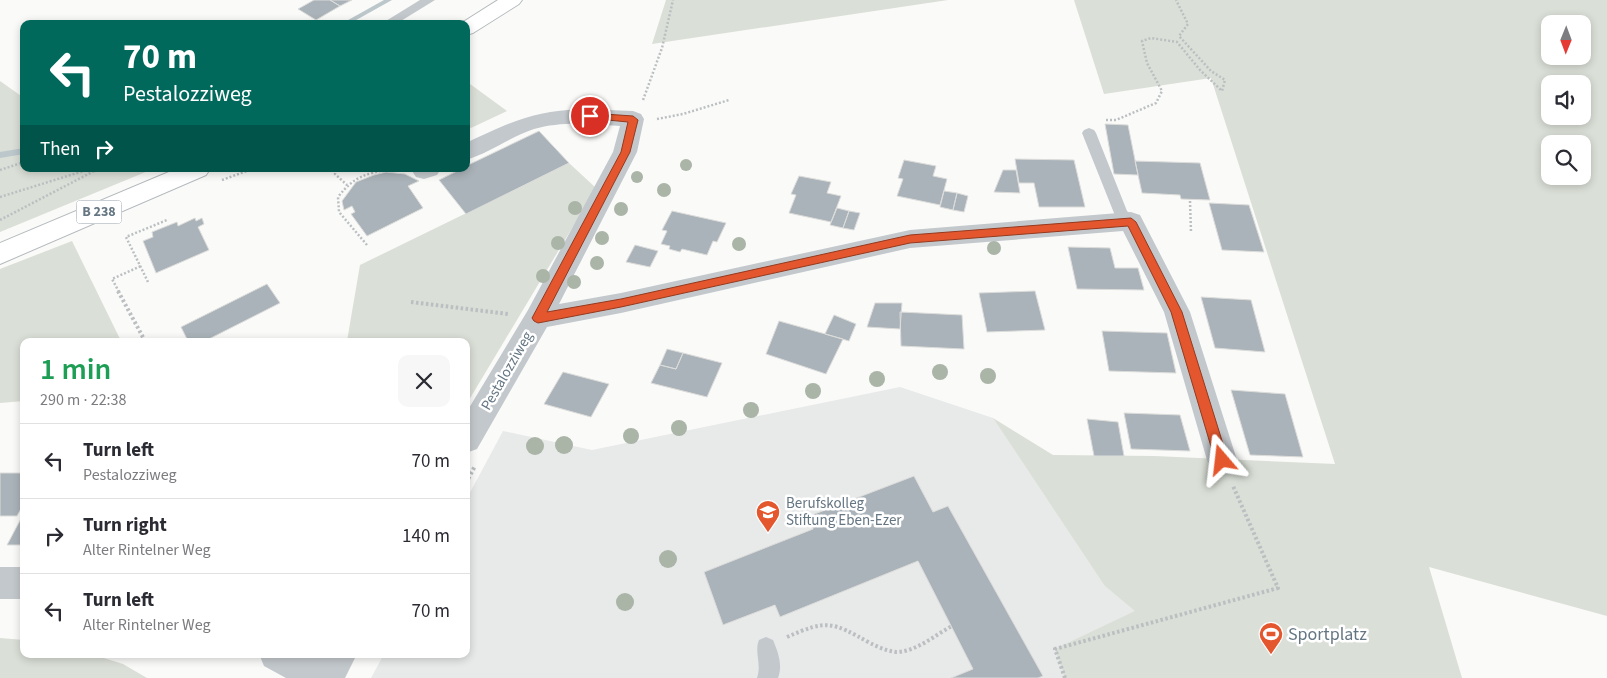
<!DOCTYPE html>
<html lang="en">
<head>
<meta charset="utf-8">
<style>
  :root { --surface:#fff; --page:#f7f7f7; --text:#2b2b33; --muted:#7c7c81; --line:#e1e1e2 }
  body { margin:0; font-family:"Source Sans 3",sans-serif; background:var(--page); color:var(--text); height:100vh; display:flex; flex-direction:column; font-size:19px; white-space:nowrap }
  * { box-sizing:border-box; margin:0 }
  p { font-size:16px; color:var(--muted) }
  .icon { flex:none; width:28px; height:28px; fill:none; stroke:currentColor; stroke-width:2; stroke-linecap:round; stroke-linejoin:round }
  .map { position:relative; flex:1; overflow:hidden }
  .side { position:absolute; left:20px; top:338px; width:450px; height:320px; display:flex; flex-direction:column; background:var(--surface); border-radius:10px; box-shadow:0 2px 8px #0003 }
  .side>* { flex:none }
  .guide { position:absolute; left:20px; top:20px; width:450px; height:152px; border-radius:10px; box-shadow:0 2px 8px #0003; background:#00695c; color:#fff; overflow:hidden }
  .needle { width:32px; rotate:181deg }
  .controls { position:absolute; left:1541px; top:15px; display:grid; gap:10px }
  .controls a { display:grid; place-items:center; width:50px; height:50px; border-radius:10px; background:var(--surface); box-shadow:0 2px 8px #0003; font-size:25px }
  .pin { position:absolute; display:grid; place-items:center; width:42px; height:42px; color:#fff; margin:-21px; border:2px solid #fff; border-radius:50%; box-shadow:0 1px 5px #0007 }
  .me { position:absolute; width:55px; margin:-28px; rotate:343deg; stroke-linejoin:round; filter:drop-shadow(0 0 4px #0008) }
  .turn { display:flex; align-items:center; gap:18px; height:105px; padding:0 20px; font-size:22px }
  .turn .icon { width:65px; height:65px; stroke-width:2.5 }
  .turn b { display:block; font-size:35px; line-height:42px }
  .then { display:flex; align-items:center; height:48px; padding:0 20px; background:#0003; gap:10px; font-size:19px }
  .round { display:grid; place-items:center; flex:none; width:52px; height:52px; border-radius:10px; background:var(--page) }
  .head { display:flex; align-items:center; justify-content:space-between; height:85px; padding:0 20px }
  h1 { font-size:30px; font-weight:600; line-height:38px; color:#1e9e55 }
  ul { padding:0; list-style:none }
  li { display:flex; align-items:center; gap:15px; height:75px; padding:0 20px; border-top:1px solid var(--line) }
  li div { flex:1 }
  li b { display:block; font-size:19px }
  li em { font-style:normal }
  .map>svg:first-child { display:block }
  .built { fill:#e8e9e9 }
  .green { fill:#dadfd7; fill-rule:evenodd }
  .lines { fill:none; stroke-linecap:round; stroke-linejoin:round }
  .stream { fill:#bbc7cb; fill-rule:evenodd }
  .building { fill:#aab3b9; stroke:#dcdcda }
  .primary-casing { stroke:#b5babe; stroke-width:2 }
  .path-far1 { stroke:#bbbfc2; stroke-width:2.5; stroke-dasharray:2 2; stroke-linecap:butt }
  .path { stroke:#bbbfc2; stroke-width:4; stroke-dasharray:2.5 2.5; stroke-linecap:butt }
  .lane { fill:#c3c8cc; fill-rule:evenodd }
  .street { fill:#c3c8cc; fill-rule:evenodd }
  .primary { fill:#fff; fill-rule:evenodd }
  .tree { fill:#aab4a7 }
  .route { fill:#e4572e; stroke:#94391e }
  .labels { text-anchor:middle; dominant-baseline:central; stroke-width:5; stroke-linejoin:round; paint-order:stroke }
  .shield { fill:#fff; stroke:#939fa8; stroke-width:1 }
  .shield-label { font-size:14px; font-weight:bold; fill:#657683 }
  .street-label { font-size:15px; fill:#657683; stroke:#fff }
  .poi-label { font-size:15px; fill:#657683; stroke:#fff; text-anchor:start }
  .near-poi-label { font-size:18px; fill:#657683; stroke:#fff; text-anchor:start }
</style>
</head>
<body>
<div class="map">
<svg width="1607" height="678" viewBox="0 0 1607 678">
  <rect width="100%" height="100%" fill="#fafaf8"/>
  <path class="built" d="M900 387 993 418 1104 585 1399 678H371L384 654H466V500L503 431 592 450Z"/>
  <path class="green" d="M666 0H948L652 44Z
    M1074 0H1607V616L1429 567 1462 678H1065L1055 649 1135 611 1104 585 993 418 1053 455 1154 456 1335 464 1211 78 1104 94ZM1550 24H1582V56H1550ZM1550 84H1582V116H1550ZM1550 144H1582V176H1550Z
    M0 81 24 98V169H153L0 232Z
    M466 81 507 111 471 128 466 125Z
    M569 163 596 188 466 405V341H347L360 265Z
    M72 241 121 341H24V401L0 403V269Z
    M0 638 24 640V654H91L123 664 147 678H0Z"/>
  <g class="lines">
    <path class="stream" d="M384 0H392L349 24H341Z
      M24 148V154L0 158V152Z"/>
  </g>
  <path class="building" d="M314 0H330L340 6 316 20 298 9Z
    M330 0H352L340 6Z
    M1105 124 1128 125 1138 175 1114 174Z
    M539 131 569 163 466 214 439 180 461 169H466V166Z
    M1015 159 1074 160 1085 207H1039L1034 183H1019Z
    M904 160 936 166 933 176 947 179 940 205 897 196 903 179 898 178Z
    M1135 161 1200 163 1210 200 1181 199 1180 195 1142 193Z
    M1003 170H1016L1020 193 994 192Z
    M386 172 405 174 419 181 408 186 423 208 367 236 351 214 355 212 352 206 344 210 342 201 356 182 374 175Z
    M799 176 831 182 827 193 841 196 831 222 789 213 796 195 791 194Z
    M944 191 957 193 953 210 940 207Z
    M957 193 968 196 964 212 953 210Z
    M1209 203 1249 205 1264 252 1222 250Z
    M837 208 849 211 843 228 830 225Z
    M672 211 726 223 717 242 713 241 707 255 682 249 680 252 669 249 670 246 661 244 667 231 662 230Z
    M849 211 860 213 854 230 843 228Z
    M195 218 196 221 202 218 204 224 198 227 209 250 156 273 143 241 153 237 152 232 177 222 178 226Z
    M635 245 658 251 650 267 626 262Z
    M1068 247 1110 248 1115 268H1138L1144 290 1077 289Z
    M267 284 280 303 205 341H188L181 327Z
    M1035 291 1045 330 987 332 979 293Z
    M1201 297 1251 300 1265 352 1215 348Z
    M875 303H902L900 329 867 327Z
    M900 312 962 315 964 349 901 346Z
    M834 315 856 324 849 341 825 334Z
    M779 321 843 339 826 374 766 354Z
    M1102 331 1167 333 1176 373 1109 371Z
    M667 349 683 353 676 369 660 365Z
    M683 353 722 363 707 397 651 383 660 365 676 369Z
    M563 372 609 384 591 417 544 404Z
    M1231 390 1285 394 1303 457 1250 455Z
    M1124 413 1180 415 1190 451 1131 449Z
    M1087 419 1118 422 1124 456H1094Z
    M0 473H24V503L17 516H0Z
    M914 476 933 512 948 506 1043 676 1038 678H951L973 669 918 561 780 617 775 605 723 625 704 572 813 529 812 515Z
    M24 513V545H7Z"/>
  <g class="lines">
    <g class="primary-casing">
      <path id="primary" d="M498 0H522L519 4 473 33 466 35V24H460Z
        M176 169H210L206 175 0 264V243Z"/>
    </g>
    <path class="path-far1" d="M643 100 662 48 673 0
      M657 119 683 114 729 100
      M1106 120H1116L1156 103 1162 91 1147 63 1142 41 1151 38 1177 42 1200 70 1222 91 1225 80 1211 71 1179 36 1188 24 1176 0
      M336 169 335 174 347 185
      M0 170 24 162
      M222 180 252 169
      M0 197 90 169
      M1190 201 1191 232
      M0 220 98 169
      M367 245 339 212 338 197C354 176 366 174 390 169
      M148 282 126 237 167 220
      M119 292 112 279 141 266"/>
    <path class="path" d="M118 291 145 341
      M411 302 508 314
      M466 483 475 466
      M787 637C828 619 832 622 870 643 878 647 887 651 896 652 916 652 935 635 952 626
      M1065 678 1055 649 1278 588 1233 486"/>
    <path class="lane" d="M420 0H435L396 24H381Z
      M1089 128 1094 130 1096 133 1127 211 1138 221 1136 225 1131 226 1126 225 1116 218 1082 133 1084 130Z
      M766 637 773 640C778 652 783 665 778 678H757C762 664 754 652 759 640Z"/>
    <path class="street" d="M581 109 633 111 641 114 644 119 637 152 559 304 621 293 910 230 1131 212 1140 215 1190 312 1237 460 1233 469 1222 473 1211 469 1207 460 1164 312 1123 231 910 248 621 313 547 327 477 449 466 453V413L528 310 613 152 620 126C592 124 561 121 534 129 510 137 490 153 466 160V143C508 123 533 111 581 109Z
      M413 169H441L437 175 424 179 416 177 412 171Z
      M0 567H24V599H0Z
      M259 654H311L318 658 321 654H357L345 678H286L264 666Z"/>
    <use href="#primary" class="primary"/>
  </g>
  <g class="tree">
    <circle cx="686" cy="165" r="6"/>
    <circle cx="637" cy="177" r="6"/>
    <circle cx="664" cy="190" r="7"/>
    <circle cx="575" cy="208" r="7"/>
    <circle cx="621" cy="209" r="7"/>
    <circle cx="602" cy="238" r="7"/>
    <circle cx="558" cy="243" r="7"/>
    <circle cx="739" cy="244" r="7"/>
    <circle cx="994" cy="248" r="7"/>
    <circle cx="597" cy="263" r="7"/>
    <circle cx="543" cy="276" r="7"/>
    <circle cx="574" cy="282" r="7"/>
    <circle cx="940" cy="372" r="8"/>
    <circle cx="988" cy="376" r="8"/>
    <circle cx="877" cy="379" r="8"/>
    <circle cx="813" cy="391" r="8"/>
    <circle cx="751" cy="410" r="8"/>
    <circle cx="679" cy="428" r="8"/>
    <circle cx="631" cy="436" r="8"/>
    <circle cx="564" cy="445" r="9"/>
    <circle cx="535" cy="446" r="9"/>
    <circle cx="668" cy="559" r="9"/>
    <circle cx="625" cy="602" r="9"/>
  </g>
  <path class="route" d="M590 113 633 116 638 120 630 152 547 312 621 299 910 235 1131 218 1136 222 1182 312 1228 460 1226 464 1222 465 1217 464 1215 460 1171 312 1128 226 910 243 621 307 538 323 534 321 532 318 621 152 628 122 587 118V114Z"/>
  <defs>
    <g id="school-pin" transform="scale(1.25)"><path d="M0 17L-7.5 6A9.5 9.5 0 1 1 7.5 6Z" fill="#e4572e" stroke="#fff"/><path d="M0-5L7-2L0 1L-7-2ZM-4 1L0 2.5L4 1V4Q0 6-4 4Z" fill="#fff"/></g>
    <g id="stadium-pin" transform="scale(1.25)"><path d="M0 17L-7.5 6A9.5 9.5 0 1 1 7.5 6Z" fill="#e4572e" stroke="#fff"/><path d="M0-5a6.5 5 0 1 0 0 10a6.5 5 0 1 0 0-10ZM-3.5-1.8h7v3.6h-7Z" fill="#fff"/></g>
  </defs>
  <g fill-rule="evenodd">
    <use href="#school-pin" x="768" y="512"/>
    <use href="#stadium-pin" x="1271" y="634"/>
  </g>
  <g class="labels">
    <rect class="shield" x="76.5" y="200.5" width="45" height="23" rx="4"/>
    <g class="shield-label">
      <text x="99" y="212">B 238</text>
    </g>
    <g class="street-label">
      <text transform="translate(507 371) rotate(-60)">Pestalozziweg</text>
    </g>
    <g class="poi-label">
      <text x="786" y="503">Berufskolleg<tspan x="786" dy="17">Stiftung Eben-Ezer</tspan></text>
    </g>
    <g class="near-poi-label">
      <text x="1288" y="634">Sportplatz</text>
    </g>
  </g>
</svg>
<div class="controls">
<a><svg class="needle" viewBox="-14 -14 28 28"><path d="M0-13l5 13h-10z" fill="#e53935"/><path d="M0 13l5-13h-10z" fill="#7c7c81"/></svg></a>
<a><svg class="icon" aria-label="sound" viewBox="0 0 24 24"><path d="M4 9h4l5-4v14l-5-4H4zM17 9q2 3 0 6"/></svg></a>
<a><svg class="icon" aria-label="search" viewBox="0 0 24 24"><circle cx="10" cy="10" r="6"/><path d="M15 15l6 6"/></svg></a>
</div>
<div class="pin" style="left:590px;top:116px;background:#d93025"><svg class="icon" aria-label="arrive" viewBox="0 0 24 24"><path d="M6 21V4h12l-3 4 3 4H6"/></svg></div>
<svg class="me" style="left:1222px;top:460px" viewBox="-20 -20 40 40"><path d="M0-17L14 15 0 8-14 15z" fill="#e4572e" stroke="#fff" stroke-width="4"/></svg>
<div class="guide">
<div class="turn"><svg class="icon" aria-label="left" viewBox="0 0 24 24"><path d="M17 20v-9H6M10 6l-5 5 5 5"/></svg><div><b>70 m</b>Pestalozziweg</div></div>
<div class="then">Then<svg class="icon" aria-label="right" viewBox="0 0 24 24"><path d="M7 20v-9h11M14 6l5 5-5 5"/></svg></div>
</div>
<section class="side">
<div class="head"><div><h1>1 min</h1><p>290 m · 22:38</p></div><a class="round"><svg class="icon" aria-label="close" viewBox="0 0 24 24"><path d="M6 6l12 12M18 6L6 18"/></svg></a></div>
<ul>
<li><svg class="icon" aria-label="left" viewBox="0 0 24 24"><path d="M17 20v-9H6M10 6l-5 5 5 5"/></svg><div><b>Turn left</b><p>Pestalozziweg</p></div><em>70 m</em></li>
<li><svg class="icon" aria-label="right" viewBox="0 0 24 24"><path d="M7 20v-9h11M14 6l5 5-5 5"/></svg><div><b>Turn right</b><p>Alter Rintelner Weg</p></div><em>140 m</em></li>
<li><svg class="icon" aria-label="left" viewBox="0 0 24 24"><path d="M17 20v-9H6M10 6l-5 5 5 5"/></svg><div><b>Turn left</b><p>Alter Rintelner Weg</p></div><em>70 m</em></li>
</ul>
</section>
</div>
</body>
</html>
